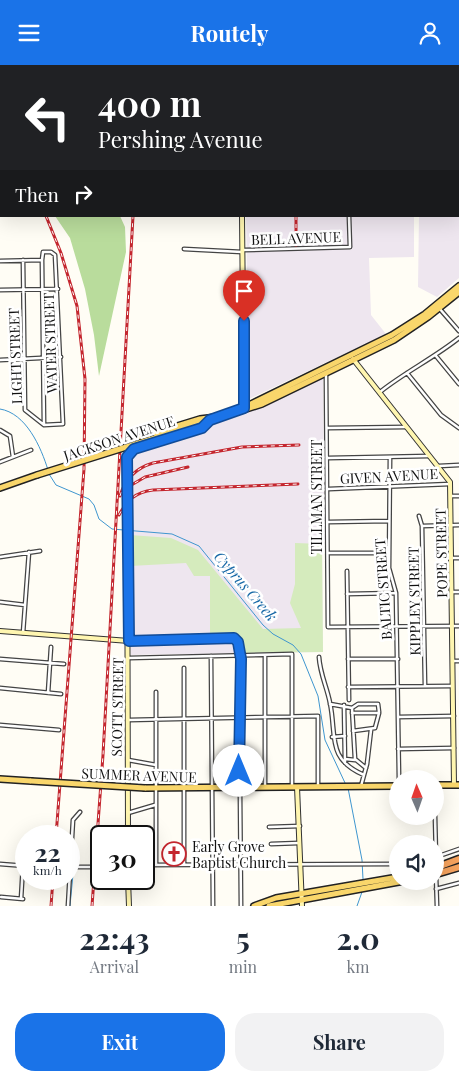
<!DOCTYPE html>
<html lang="en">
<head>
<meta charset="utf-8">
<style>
  :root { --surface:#fff; --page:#f2f2f3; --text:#1f2937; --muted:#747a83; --accent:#1a73e8 }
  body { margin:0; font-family:"Playfair Display",serif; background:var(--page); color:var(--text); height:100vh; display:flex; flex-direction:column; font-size:19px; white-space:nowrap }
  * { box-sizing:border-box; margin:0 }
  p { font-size:16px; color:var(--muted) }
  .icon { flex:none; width:28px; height:28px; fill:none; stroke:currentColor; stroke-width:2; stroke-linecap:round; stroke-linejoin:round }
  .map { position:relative; height:841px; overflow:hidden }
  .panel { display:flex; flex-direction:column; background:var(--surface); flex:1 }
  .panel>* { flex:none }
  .hud { position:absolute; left:0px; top:0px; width:460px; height:152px; box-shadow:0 5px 20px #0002; background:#202124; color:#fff; overflow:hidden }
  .needle { width:32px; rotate:358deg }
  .buttons { position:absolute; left:389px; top:705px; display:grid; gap:10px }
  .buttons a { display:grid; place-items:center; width:55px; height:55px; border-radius:50%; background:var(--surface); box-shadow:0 5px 20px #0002; font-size:25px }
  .speed { position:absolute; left:15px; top:760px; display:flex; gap:10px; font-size:25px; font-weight:700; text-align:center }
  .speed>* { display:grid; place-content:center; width:65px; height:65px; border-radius:50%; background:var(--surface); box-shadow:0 5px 20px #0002; line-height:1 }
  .speed small { font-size:12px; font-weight:400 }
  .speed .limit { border:2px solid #111; border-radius:8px; background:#fff; color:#111 }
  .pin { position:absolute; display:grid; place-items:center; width:42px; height:42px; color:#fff; margin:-51px -21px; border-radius:50% 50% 50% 0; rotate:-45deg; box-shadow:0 0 5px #0007 }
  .pin .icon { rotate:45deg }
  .me { position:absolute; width:55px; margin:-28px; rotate:0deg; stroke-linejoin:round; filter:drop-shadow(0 0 4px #0008) }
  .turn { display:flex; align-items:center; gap:18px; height:105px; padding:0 15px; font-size:22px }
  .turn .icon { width:65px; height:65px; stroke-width:2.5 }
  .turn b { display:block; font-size:35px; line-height:42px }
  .then { display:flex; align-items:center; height:48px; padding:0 15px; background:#0003; gap:10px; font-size:19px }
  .eta { display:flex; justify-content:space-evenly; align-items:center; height:85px; text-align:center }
  .eta b { font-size:30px; font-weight:700; line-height:35px }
  .action { display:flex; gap:10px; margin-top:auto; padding:10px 15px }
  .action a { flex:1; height:58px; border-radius:20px; background:var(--accent); color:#fff; font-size:20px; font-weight:700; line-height:58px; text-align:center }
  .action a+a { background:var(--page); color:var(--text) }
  header { display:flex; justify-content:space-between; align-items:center; height:65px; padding:0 15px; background:var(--accent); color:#fff; font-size:22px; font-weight:700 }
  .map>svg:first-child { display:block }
  .industrial { fill:#eee6ef }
  .green { fill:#d5ebbd }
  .forest { fill:#b9dc9c }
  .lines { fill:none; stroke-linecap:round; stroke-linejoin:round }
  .stream { stroke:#3f96cf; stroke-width:1 }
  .canal { stroke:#b9e0f7; stroke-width:2.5 }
  .street-casing { stroke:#444; stroke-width:5 }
  .secondary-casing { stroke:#333; stroke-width:6 }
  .primary-casing { stroke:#222; stroke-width:8 }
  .highway-casing { stroke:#222; stroke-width:9 }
  .street { stroke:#fff; stroke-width:2.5 }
  .secondary { stroke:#fff6b0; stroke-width:4 }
  .primary { stroke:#f9d66b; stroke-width:5 }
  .highway { stroke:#f5a25d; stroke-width:6 }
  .rail-casing { stroke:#c4262e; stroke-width:3 }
  .rail { stroke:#fff; stroke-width:1; stroke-dasharray:4; stroke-linecap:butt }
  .primary-bridge-casing { stroke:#222; stroke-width:8; stroke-linecap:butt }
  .primary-bridge { stroke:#f9d66b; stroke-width:5 }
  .route-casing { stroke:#114b97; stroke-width:12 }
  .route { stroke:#1a73e8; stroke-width:9 }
  .labels { text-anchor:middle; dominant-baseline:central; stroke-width:5; stroke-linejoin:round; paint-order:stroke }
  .street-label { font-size:14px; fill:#111; stroke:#fff }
  .poi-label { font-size:14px; fill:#111; stroke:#fff; text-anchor:start }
  .water-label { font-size:15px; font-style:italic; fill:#1768a6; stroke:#fff }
</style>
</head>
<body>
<header><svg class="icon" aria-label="menu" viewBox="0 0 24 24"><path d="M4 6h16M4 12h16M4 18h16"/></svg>Routely<svg class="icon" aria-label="person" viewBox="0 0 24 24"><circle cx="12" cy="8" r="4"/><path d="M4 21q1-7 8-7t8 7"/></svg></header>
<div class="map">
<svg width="459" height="841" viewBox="0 0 459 841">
  <rect width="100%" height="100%" fill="#fffdf5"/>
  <path class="industrial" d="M246 151H414V192L369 193 371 250 386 269 249 334Z
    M419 151H459V213L437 232 418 222Z
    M323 312 325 479 322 480 323 587 131 590 130 393 131 388 244 349Z"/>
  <path class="green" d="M130 470 171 473 198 485 263 564 301 563 290 538 295 519V478L322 479 323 587 240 588 238 577 234 573 210 574V511H194L186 498 130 501Z"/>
  <path class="forest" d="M55 151H120L125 162 126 187 99 311 94 270 85 224 70 173Z"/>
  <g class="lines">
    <path class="stream" d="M0 344C26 348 41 382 48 405
      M49 409 56 420 89 434 94 440 99 454 112 464 172 469 199 481 263 560 273 569 293 580 301 589 318 631 325 675 346 720
      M348 723 362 795 363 814
      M70 841 73 809
      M357 841 362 827"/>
    <path class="canal" d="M409 0V1
      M459 142V143"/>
    <g class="street-casing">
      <path id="street" d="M26 1V0
        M184 184 242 187
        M243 185 350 182 349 151
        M42 195 44 360
        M0 196 42 195 43 187H51L55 190 63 359 44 360 25 345 23 195
        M0 225 58 224
        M439 243 459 266
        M436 291 459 319
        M0 295 61 292
        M407 308 441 350 459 363
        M326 309 328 562 459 561
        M380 327C405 307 434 293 459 273
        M328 363 406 362
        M0 365 10 371 13 392
        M390 392 389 503 396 528 399 714
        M328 393 429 391
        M0 397 31 385
        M439 401 459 400
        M329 424 450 419
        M451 431H459
        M419 451 422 461 425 621
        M329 457 389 456
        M422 461 459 460
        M328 488H389
        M0 492 40 486
        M452 493H459
        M347 506 349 635
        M453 527H459
        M347 529 396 528
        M0 537 25 540
        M23 568 29 487
        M129 576 234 573C244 583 240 597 239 609L241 841
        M265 590V721
        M211 591 213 841
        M319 592C320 609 327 622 330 638 337 670 326 694 364 710
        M129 593 292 589V722
        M0 594 64 599
        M348 594H398
        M454 596H459
        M184 603V799
        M348 622 452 621
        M0 623 61 629
        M156 627V800
        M48 628 51 582
        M330 639 352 643
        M344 640 345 698
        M352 643 355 694 366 703
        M352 643 358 639H378L379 647
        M352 648H379L375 663 353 666
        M398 652 454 651
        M129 655 318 651V721
        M0 660 59 665
        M332 672 345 671
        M398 684 454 683
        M345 694 355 695
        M128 695 156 700
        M361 721 367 699 371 665
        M128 748 155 740
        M435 751 436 792
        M269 762 300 761
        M271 779 299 778
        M436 792 459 784
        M0 799 26 801
        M144 800 398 799
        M69 802H101
        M436 810 437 841
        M436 824 459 818
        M1 832 23 834
        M21 834 23 800
        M68 841 73 755 80 747"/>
    </g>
    <g class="secondary-casing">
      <path id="secondary" d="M241 0V1
        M242 151 244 343
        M353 294 450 417 454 720
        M127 392 128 771
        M0 566 129 576
        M297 722 302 841
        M128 814 129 841"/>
    </g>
    <g class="primary-casing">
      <path id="primary" d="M251 339 392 270 425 249 459 221
        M155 373 262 339 353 295 394 275 428 252 459 227
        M129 390 134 384 202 363 209 356
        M127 392 135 374 200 354 216 352
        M0 423 37 410
        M0 714 31 716
        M435 720H459
        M145 723 398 721
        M254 841 276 833 398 812
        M269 841 404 816"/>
    </g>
    <g class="highway-casing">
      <path id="highway" d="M435 803 459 794
        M436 809 459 802"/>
    </g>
    <use href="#street" class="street"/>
    <use href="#secondary" class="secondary"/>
    <use href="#primary" class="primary"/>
    <use href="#highway" class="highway"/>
    <g class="rail-casing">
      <path id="rail" d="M63 1V0
        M141 1V0
        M361 1 364 0
        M46 151 61 188 77 241 85 314 84 404 56 771
        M296 151V180
        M128 422 145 412 188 402
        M120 431C125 414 136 403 153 398L242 382 299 380
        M119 450C127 435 136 427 153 425L298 419
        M51 841 53 814
        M92 841 103 690 133 151"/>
    </g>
    <use href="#rail" class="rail"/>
    <g class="primary-bridge-casing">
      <path id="primary-bridge" d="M37 410 155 373
        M31 716 145 723"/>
    </g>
    <use href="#primary-bridge" class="primary-bridge"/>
  </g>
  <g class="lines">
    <g class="route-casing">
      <path id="route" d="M239 706 241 594 238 577 234 573 129 576 127 392 134 384 202 363 210 355 244 343V256"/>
    </g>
    <use href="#route" class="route"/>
  </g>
  <defs>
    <g id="church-ring" transform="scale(1.25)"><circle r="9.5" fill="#fff" stroke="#c4262e" stroke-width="1.5"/><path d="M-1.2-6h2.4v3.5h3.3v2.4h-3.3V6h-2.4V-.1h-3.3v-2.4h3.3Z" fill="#c4262e"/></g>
  </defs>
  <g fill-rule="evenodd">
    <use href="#church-ring" x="174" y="789"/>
  </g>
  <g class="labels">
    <g class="street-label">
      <text transform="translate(296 173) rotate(-2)">BELL AVENUE</text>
      <text transform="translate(50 278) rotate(-92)">WATER STREET</text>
      <text transform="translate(15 291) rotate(-92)">LIGHT STREET</text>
      <text transform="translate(119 373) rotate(-18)">JACKSON AVENUE</text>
      <text transform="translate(389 411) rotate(-3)">GIVEN AVENUE</text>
      <text transform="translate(316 432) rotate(-90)">TILLMAN STREET</text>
      <text transform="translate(441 488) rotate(-91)">POPE STREET</text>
      <text transform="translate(383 524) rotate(-94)">BALTIC STREET</text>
      <text transform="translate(414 536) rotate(-91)">KIPPLEY STREET</text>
      <text transform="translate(117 642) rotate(-89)">SCOTT STREET</text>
      <text transform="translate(139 710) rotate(2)">SUMMER AVENUE</text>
    </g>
    <g class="poi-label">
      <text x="192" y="781">Early Grove<tspan x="192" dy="16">Baptist Church</tspan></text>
    </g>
    <g class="water-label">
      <text transform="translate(246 521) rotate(49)">Cyprus Creek</text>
    </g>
  </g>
</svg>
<div class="buttons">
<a><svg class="needle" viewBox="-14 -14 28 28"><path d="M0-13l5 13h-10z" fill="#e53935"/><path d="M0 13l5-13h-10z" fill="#747a83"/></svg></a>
<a><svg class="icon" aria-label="sound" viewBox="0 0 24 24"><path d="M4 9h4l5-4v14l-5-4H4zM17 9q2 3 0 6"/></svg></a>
</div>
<div class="speed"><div>22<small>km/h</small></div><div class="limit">30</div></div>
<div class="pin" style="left:244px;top:256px;background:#d93025"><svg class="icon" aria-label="arrive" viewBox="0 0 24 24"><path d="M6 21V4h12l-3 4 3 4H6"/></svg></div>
<svg class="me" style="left:239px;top:706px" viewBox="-20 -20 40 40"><circle r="19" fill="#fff"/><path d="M0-13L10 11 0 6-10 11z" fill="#1a73e8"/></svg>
<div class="hud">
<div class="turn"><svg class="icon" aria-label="left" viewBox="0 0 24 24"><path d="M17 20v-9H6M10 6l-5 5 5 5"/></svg><div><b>400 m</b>Pershing Avenue</div></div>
<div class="then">Then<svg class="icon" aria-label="right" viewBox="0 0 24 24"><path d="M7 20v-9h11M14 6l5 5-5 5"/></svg></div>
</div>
</div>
<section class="panel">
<div class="eta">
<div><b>22:43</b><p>Arrival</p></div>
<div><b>5</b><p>min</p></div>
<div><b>2.0</b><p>km</p></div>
</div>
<div class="action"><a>Exit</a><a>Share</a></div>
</section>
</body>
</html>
